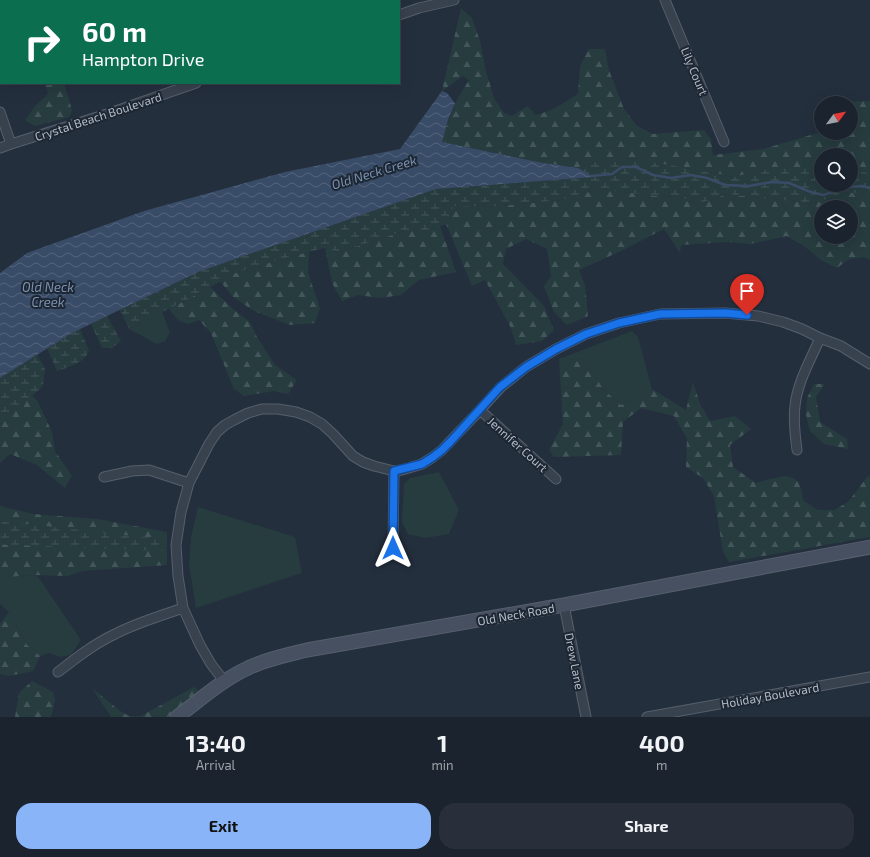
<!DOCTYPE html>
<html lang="en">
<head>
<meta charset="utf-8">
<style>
  :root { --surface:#1b232e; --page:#282f3a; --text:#f1f3f6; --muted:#a0a4aa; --line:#39404a; --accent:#8ab4f8 }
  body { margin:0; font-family:"Exo 2",sans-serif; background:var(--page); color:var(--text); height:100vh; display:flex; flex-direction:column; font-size:15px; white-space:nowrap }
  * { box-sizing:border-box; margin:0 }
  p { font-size:13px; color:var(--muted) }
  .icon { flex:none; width:22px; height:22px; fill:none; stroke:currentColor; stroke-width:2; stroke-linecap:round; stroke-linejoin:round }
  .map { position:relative; height:717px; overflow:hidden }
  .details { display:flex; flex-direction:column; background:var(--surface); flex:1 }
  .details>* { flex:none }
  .guide { position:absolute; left:0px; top:0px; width:400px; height:84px; box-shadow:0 4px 16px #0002,0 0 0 1px var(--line); background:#0b6e4f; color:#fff; overflow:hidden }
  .needle { width:26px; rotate:58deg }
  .buttons { position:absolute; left:814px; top:96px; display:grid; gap:8px }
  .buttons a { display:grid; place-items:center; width:44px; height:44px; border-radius:50%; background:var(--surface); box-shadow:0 4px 16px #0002,0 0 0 1px var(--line); font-size:20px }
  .pin { position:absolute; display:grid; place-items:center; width:34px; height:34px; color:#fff; margin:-41px -17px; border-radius:50% 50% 50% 0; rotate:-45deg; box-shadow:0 0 4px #0007 }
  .pin .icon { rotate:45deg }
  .me { position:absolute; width:44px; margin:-22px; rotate:0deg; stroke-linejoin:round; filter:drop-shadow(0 0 3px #0008) }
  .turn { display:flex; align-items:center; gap:14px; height:84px; padding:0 16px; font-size:18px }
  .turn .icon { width:52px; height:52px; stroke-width:2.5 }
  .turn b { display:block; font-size:28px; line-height:34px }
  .eta { display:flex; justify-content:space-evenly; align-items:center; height:68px; text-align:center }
  .eta b { font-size:24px; font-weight:700; line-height:28px }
  .cta { display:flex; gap:8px; margin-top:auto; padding:8px 16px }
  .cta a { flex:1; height:46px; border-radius:16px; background:var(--accent); color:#111; font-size:16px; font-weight:700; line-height:46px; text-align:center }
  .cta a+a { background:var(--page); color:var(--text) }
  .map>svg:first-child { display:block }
  .grass { fill:#263c3f }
  .forest { fill:url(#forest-firs); fill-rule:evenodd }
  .wetland { fill:url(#wetland-marsh) }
  .water { fill:url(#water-waves) }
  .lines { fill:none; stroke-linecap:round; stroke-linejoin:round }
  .stream { stroke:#394c67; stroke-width:2.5 }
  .street-casing { stroke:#565f6c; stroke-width:11 }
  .secondary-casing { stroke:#565f6c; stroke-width:15 }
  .street { stroke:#38414e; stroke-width:9 }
  .secondary { stroke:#465061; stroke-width:13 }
  .route-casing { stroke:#114b97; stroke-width:10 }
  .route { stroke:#1a73e8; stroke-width:7 }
  .labels { text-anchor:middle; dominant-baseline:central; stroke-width:4; stroke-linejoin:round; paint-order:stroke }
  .street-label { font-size:12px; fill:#b4bcc9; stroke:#1d2633 }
  .water-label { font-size:13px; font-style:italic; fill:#7c92b1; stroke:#1d2633 }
</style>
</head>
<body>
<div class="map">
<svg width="870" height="717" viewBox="0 0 870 717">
  <defs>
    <pattern id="forest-firs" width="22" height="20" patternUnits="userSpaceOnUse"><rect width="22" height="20" fill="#263c3f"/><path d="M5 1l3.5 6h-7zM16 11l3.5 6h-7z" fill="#435659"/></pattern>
    <pattern id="wetland-marsh" width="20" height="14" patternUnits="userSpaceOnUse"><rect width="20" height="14" fill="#263c3f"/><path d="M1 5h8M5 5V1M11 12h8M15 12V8" fill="none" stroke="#435659"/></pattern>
    <pattern id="water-waves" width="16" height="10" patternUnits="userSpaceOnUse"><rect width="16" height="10" fill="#394c67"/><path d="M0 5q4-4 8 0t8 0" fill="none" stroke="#53647b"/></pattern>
  </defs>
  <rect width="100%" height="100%" fill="#242f3e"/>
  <path class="grass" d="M162 312 170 332 165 341 157 344 129 329Z
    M632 331 638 337 652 389 621 405 604 390 584 360 559 359Z
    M439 472 459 510 449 534 425 538 408 534 402 522 404 484 410 478Z
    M198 507 295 537 302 573 196 608 189 565 191 537Z
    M37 575 81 640 71 655 60 657 49 653 40 656 26 644 9 612 0 604V587L7 577Z"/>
  <path class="forest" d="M461 8 472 18 480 41 486 71 494 98 504 113 512 116 527 106 536 115C552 111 564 103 578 94L580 66 589 49H605L609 70 624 109 637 126 653 134 704 130 711 139 713 155 763 149 821 132V133H851V103H834L836 102 870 101V175L852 166 851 155H842L841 154 839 155H821V166L816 169H767L734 177 676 166 597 161 578 168 543 163 441 142 455 103 469 80 463 76 442 91Z
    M45 83H64L72 110 69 117 35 126 25 120 35 106 48 94Z
    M599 189 657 196 680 197 698 204 727 194 761 198 814 203 849 192 870 196V260L864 257 849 259 837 268 821 260 804 246 787 236 750 244 728 242 681 245 680 253 664 229 621 251 579 270 585 285 588 316 567 325 554 312 544 286 551 276 547 249 526 239 506 249 503 264 544 306 554 330 542 341 516 345 511 328 485 280 472 286 446 224 450 222 453 206 489 207 561 200ZM821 207H851V237H821Z
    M440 226 456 272 419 280 401 295 380 298 358 295 342 301 332 283 325 248 340 252 404 231H431Z
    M309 252 308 273 320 308 315 323 290 325 254 311 233 297 220 281 235 273 292 256Z
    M210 287 233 309 250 322 257 337 275 365 297 380 288 394 274 391 244 396 234 389 211 333 199 320 188 324 178 320 169 309Z
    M559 359 584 360 604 390 621 405 652 389 686 410 693 382 700 404 710 421 735 416 751 429 730 445 733 467 756 483C766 480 791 471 798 482 801 487 802 495 804 501L818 510H834L848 502 867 477 870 476V537L729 562 723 552 714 496 703 478 686 467 687 439 674 416 641 408 623 422 621 455 554 457 549 450 563 424Z
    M814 384H825L816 397 820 422 847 439 848 449 824 444 810 431 806 415 807 398Z
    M32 395 38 402 52 432 55 451 72 476 65 488 37 465 10 454 0 463V424Z
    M0 506 33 514 98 519 167 532V565L82 571 68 576 35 575 7 577 0 587V544L15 545 84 531 0 521Z
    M9 612 26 644 40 656 33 671 9 676 0 674V624Z
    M32 681 53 692 55 701 51 717H15L19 693Z
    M194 687 200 692 168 717H111L92 688 120 711 129 716H141Z"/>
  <path class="wetland" d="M597 161H644L676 166 734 177 767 169H816L821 166V185H851V165L870 175V196L849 192 814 203 761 198 727 194 698 204 680 197 657 196 599 189 561 200 489 207 453 206 450 222 431 231H404L340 252 324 248 292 256 235 273 198 294 129 329 120 310 198 272 436 189 593 177 578 168Z
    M107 316 121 341 112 348H102L91 324Z
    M80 329 89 351C84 363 69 367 57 371L47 348 72 333Z
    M37 354 45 369 43 386 0 424V378Z
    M0 521 161 539 163 551 15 545 0 544Z"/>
  <path class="water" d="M442 91 447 93 455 103 448 120 442 142 543 163 578 168 594 177 436 189 198 272 72 333 0 378V273L27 253 144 211 285 172 400 149Z"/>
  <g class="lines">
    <path class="stream" d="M591 176 612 174 622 167H636L653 175 671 178 691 175 707 178 725 185 749 186 772 182 789 183 808 191 823 195 849 187 862 186 870 188"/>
    <g class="street-casing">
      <path id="street" d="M665 0 724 142
        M399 15 419 8 454 0
        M0 112 11 144
        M0 148 11 144 110 113 196 83
        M480 410 556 479
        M797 450C795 435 793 420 795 406 797 383 811 359 820 338
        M104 477 132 471 149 470 189 483
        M393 548 394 471
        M564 605 586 717
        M58 672C76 658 94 644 115 634 136 623 160 616 183 608
        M224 681 211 664 200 645 183 608 178 576 176 545 181 512 189 483 209 444 217 432 225 425 234 420 248 413 262 409H278L296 412 310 417 322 424 333 434 353 456 363 462 374 466 394 471 402 470 422 464 433 457 442 450 480 410 501 387 526 367 556 349 586 334 619 323 660 314 725 313 758 316 783 322 802 329 820 338 841 346 870 364
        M647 717 870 677"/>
    </g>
    <g class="secondary-casing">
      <path id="secondary" d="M177 717C200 700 222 680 248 668 266 659 287 655 307 650L564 605 870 547"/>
    </g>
    <use href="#street" class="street"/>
    <use href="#secondary" class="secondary"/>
  </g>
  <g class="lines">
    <g class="route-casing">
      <path id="route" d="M393 548 394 471 422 464 433 457 442 450 451 441 500 387 526 367 556 349 586 334 619 323 660 314 725 313 747 315"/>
    </g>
    <use href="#route" class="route"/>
  </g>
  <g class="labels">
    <g class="street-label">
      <text transform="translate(695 71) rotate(67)">Lily Court</text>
      <text transform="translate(98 116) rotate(-18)">Crystal Beach Boulevard</text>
      <text transform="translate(518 444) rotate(42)">Jennifer Court</text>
      <text transform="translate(516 614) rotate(-10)">Old Neck Road</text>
      <text transform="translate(575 661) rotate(79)">Drew Lane</text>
      <text transform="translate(770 695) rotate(-10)">Holiday Boulevard</text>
    </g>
    <g class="water-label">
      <text transform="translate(374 172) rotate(-17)">Old Neck Creek</text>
      <text x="48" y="287">Old Neck<tspan x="48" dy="15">Creek</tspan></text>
    </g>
  </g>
</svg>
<div class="buttons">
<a><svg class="needle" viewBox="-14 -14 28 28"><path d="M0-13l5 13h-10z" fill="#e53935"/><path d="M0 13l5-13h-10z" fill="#a0a4aa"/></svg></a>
<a><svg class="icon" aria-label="search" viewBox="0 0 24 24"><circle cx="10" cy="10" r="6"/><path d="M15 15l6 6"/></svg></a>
<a><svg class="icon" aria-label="layers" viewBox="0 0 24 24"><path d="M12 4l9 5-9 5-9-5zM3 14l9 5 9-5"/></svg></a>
</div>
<div class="pin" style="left:747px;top:315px;background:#d93025"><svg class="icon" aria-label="arrive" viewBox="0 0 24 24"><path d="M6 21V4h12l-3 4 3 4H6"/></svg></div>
<svg class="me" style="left:393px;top:548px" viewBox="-20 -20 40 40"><path d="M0-17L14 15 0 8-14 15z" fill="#1a73e8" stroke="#fff" stroke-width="4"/></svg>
<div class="guide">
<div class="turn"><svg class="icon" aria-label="right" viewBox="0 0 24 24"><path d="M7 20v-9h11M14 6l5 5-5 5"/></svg><div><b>60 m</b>Hampton Drive</div></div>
</div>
</div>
<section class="details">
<div class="eta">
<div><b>13:40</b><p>Arrival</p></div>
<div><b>1</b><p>min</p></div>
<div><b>400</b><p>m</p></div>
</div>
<div class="cta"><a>Exit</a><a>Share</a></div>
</section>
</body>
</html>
